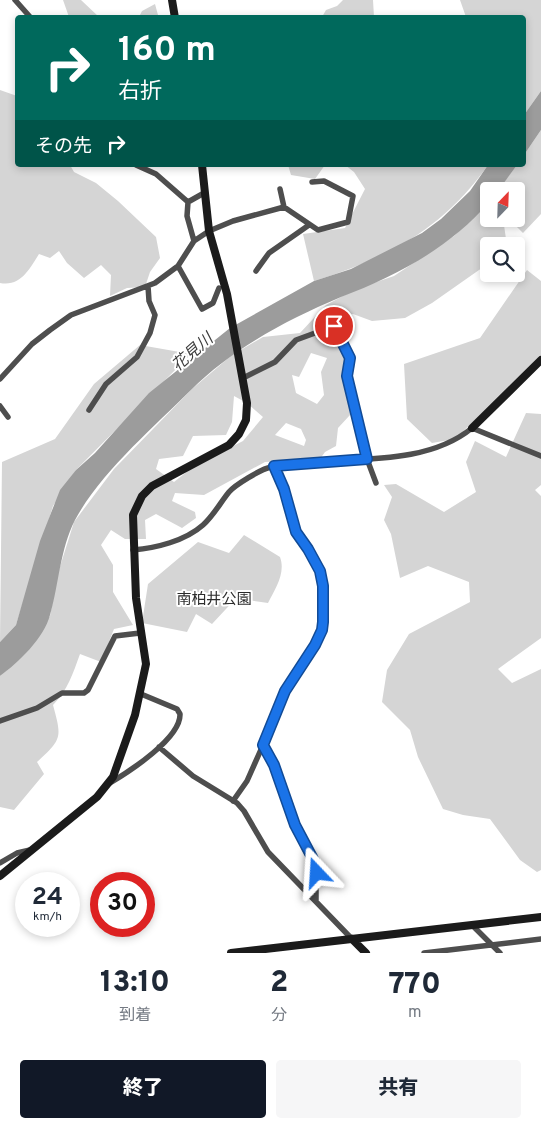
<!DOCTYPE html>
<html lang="ja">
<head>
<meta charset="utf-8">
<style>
  :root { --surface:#fff; --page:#f6f6f7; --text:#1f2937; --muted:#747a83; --accent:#111827 }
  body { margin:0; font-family:Overpass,"Noto Sans JP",sans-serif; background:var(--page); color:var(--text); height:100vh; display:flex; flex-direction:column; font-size:19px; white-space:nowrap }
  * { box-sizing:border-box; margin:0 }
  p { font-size:16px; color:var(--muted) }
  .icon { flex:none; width:28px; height:28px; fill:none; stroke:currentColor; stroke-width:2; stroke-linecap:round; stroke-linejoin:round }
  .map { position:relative; height:953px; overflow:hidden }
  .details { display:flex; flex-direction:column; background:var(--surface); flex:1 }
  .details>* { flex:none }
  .top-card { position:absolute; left:15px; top:15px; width:511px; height:152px; border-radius:5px; box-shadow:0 2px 8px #0003; background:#00695c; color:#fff; overflow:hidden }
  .needle { width:32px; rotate:23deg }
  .buttons { position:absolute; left:480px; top:182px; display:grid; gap:10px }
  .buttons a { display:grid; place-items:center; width:45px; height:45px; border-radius:5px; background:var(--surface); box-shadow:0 2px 8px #0003; font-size:25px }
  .speed { position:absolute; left:15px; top:872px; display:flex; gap:10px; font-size:25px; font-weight:700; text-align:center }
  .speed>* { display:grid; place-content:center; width:65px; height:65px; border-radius:50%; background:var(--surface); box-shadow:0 2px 8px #0003; line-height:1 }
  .speed small { font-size:12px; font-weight:400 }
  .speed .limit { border:8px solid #d22; background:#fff; color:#111 }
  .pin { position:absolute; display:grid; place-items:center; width:42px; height:42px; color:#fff; margin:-21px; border:2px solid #fff; border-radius:50%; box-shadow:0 1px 5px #0007 }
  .me { position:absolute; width:55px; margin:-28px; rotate:340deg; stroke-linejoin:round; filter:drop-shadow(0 0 4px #0008) }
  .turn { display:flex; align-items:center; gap:18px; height:105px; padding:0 20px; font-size:22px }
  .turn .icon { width:65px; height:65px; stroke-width:2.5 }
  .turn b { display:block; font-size:35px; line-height:42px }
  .then { display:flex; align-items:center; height:48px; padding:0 20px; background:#0003; gap:10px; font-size:19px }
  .eta { display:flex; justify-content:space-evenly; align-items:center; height:85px; text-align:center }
  .eta b { font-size:30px; font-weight:800; line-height:35px }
  .button { display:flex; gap:10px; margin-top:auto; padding:10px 20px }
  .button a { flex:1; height:58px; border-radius:5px; background:var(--accent); color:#fff; font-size:20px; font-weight:800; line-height:58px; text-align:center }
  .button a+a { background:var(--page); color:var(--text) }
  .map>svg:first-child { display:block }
  .green { fill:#d5d5d5; fill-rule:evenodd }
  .water { fill:#9c9c9c }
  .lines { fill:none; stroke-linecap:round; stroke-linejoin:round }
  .street { stroke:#4e4e4e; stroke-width:5.5 }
  .secondary { stroke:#1b1b1b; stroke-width:8 }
  .route-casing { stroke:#114b97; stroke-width:12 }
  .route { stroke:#1a73e8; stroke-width:9 }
  .labels { text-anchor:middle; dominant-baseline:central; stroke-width:4; stroke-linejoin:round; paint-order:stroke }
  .park-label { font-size:15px; fill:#2c2c2c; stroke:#fff }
  .water-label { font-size:16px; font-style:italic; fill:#3d3d3d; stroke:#fff }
</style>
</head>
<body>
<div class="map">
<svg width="541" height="953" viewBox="0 0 541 953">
  <rect width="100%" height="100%" fill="#fff"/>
  <path class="green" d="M63 0H81L99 17H69Z
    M343 0H373L374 17H322L326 10 337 6Z
    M460 0H541V91L524 115V18L466 17Z
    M155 4 158 15 163 17H139L142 11Z
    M0 90 17 96 18 165H70L74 172 96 183 118 201 156 237 160 258 150 272 145 287 127 288 110 296 111 275 101 265 84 278 67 263 59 251 50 258 39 254C30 268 21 287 0 283Z
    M541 130V214L523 233 514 224 504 225 507 246H489V263L432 303 405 318 372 321 353 314 342 317 344 332 355 364 349 390 350 415 338 428 336 446 325 452 320 459 265 462 204 495 175 493 172 501 195 512 196 518 182 528 156 514 145 520 146 539H125L111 530 101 545 113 565V592L133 625 114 629 101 662 80 654C73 673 68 690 53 705 62 738 62 739 37 762L44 774 14 810 0 807V676L6 671 50 616 58 573 74 522 114 469 192 389 232 355 263 337 300 333 326 305 356 289 394 276 454 236 489 201V219H516V191H497L517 165H524V155ZM311 353 327 358 321 372 324 395 317 404 296 393 292 375 299 377ZM234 396 247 403 263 417 243 441 194 466 174 482 156 469 159 459 183 456 193 436 226 435 232 422ZM286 423 301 429 306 440 304 446 275 435Z
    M288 165H325L315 179 291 175Z
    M345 165H488C443 229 388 258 314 281L303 234 345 228 365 189 354 172Z
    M527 270 541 281V357L455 439 432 443 407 419 404 364 480 338Z
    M140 345 191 354 76 470 53 506 16 625 0 642 2 462 55 439 94 384Z
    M526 413 541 414V485L535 490 541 496V638L498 669 512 683 541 669V870L537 872 520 860 490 819 463 815 443 809 418 757 410 730 382 702 387 670 409 634 470 602 469 582 428 566 400 578 391 534 384 520 392 497 384 485 396 484 444 512 476 492 466 462 475 441 506 457Z
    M244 535 280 557C286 573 275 589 268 603L248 600 239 595 212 624 196 614 187 632 142 623 148 584 198 542 229 553Z"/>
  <path class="water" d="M541 91V130L524 155V115Z
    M488 165H517L498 191H489V202C450 248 396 276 341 297 288 319 232 349 191 390 152 429 101 472 75 520 60 549 59 584 50 615 44 638 19 662 0 676V642L16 625 40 541 60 490 76 470 95 453 149 393 230 328 314 281 351 269 422 233 441 219 470 191Z"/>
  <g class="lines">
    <path class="street" d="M15 0 31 18
      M136 165 156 174 188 202
      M280 189 284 207
      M194 241 187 216 188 202 204 193
      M178 266 202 309 213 303 219 288
      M256 271 269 253 309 225
      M243 378 275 362 296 340 334 326 350 358 347 376 367 459 376 483
      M0 379 32 344 50 330 71 315 155 283 178 266 194 241 209 231 233 221 284 207 318 230 348 222 353 196 324 181 312 182
      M0 406 8 417
      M89 410 106 384 137 357 150 333 155 315 149 301 148 286
      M274 466 284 489 296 532 308 549 320 571 323 586V622L322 630 315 645 285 691 263 745 274 765 295 825 316 865V901
      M133 550C156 548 185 541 203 525 214 515 220 503 229 492 235 485 261 469 271 467 333 454 420 471 472 428L541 456
      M0 721 37 708 62 693H84L88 690 115 636 140 633
      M159 747 193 776 237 803 244 811 268 852 352 939
      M110 783C130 771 181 738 180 714L177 709 141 694
      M233 801 247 781 263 745
      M0 863 17 853 30 850
      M472 925 500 953
      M424 953 541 939"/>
    <path class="secondary" d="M172 0 175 18
      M472 428 541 360
      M0 876 97 797 113 777 135 715 146 664 136 598 133 515 142 496 152 486 229 445 239 434 246 420 247 403 227 294 209 231 202 165
      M352 939 366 953
      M231 953 541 917"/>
  </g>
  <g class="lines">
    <g class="route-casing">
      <path id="route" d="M317 873 314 861 295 825 274 765 263 745 285 691 315 645 322 630 323 622V586L320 571 308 549 296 532 284 489 274 466 367 459 347 376 350 358 334 326"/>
    </g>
    <use href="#route" class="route"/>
  </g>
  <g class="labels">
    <g class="park-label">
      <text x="214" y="600">南柏井公園</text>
    </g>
    <g class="water-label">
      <text transform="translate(193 353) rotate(-41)">花見川</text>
    </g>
  </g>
</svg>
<div class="buttons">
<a><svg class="needle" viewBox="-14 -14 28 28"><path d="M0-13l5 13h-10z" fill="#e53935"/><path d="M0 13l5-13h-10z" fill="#747a83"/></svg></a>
<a><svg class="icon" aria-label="search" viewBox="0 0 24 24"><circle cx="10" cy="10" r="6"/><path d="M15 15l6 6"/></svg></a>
</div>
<div class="speed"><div>24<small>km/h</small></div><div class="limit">30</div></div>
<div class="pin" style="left:334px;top:326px;background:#d93025"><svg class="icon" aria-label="arrive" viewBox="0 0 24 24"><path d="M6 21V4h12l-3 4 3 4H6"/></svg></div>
<svg class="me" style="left:317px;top:873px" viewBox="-20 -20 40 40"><path d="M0-17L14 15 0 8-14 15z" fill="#1a73e8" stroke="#fff" stroke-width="4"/></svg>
<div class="top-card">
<div class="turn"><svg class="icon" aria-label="right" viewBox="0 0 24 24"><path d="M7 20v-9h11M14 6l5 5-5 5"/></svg><div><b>160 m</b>右折</div></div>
<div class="then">その先<svg class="icon" aria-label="right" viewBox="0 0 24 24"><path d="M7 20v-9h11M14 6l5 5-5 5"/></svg></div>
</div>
</div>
<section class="details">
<div class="eta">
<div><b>13:10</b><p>到着</p></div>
<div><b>2</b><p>分</p></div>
<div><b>770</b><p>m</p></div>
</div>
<div class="button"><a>終了</a><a>共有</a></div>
</section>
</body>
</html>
